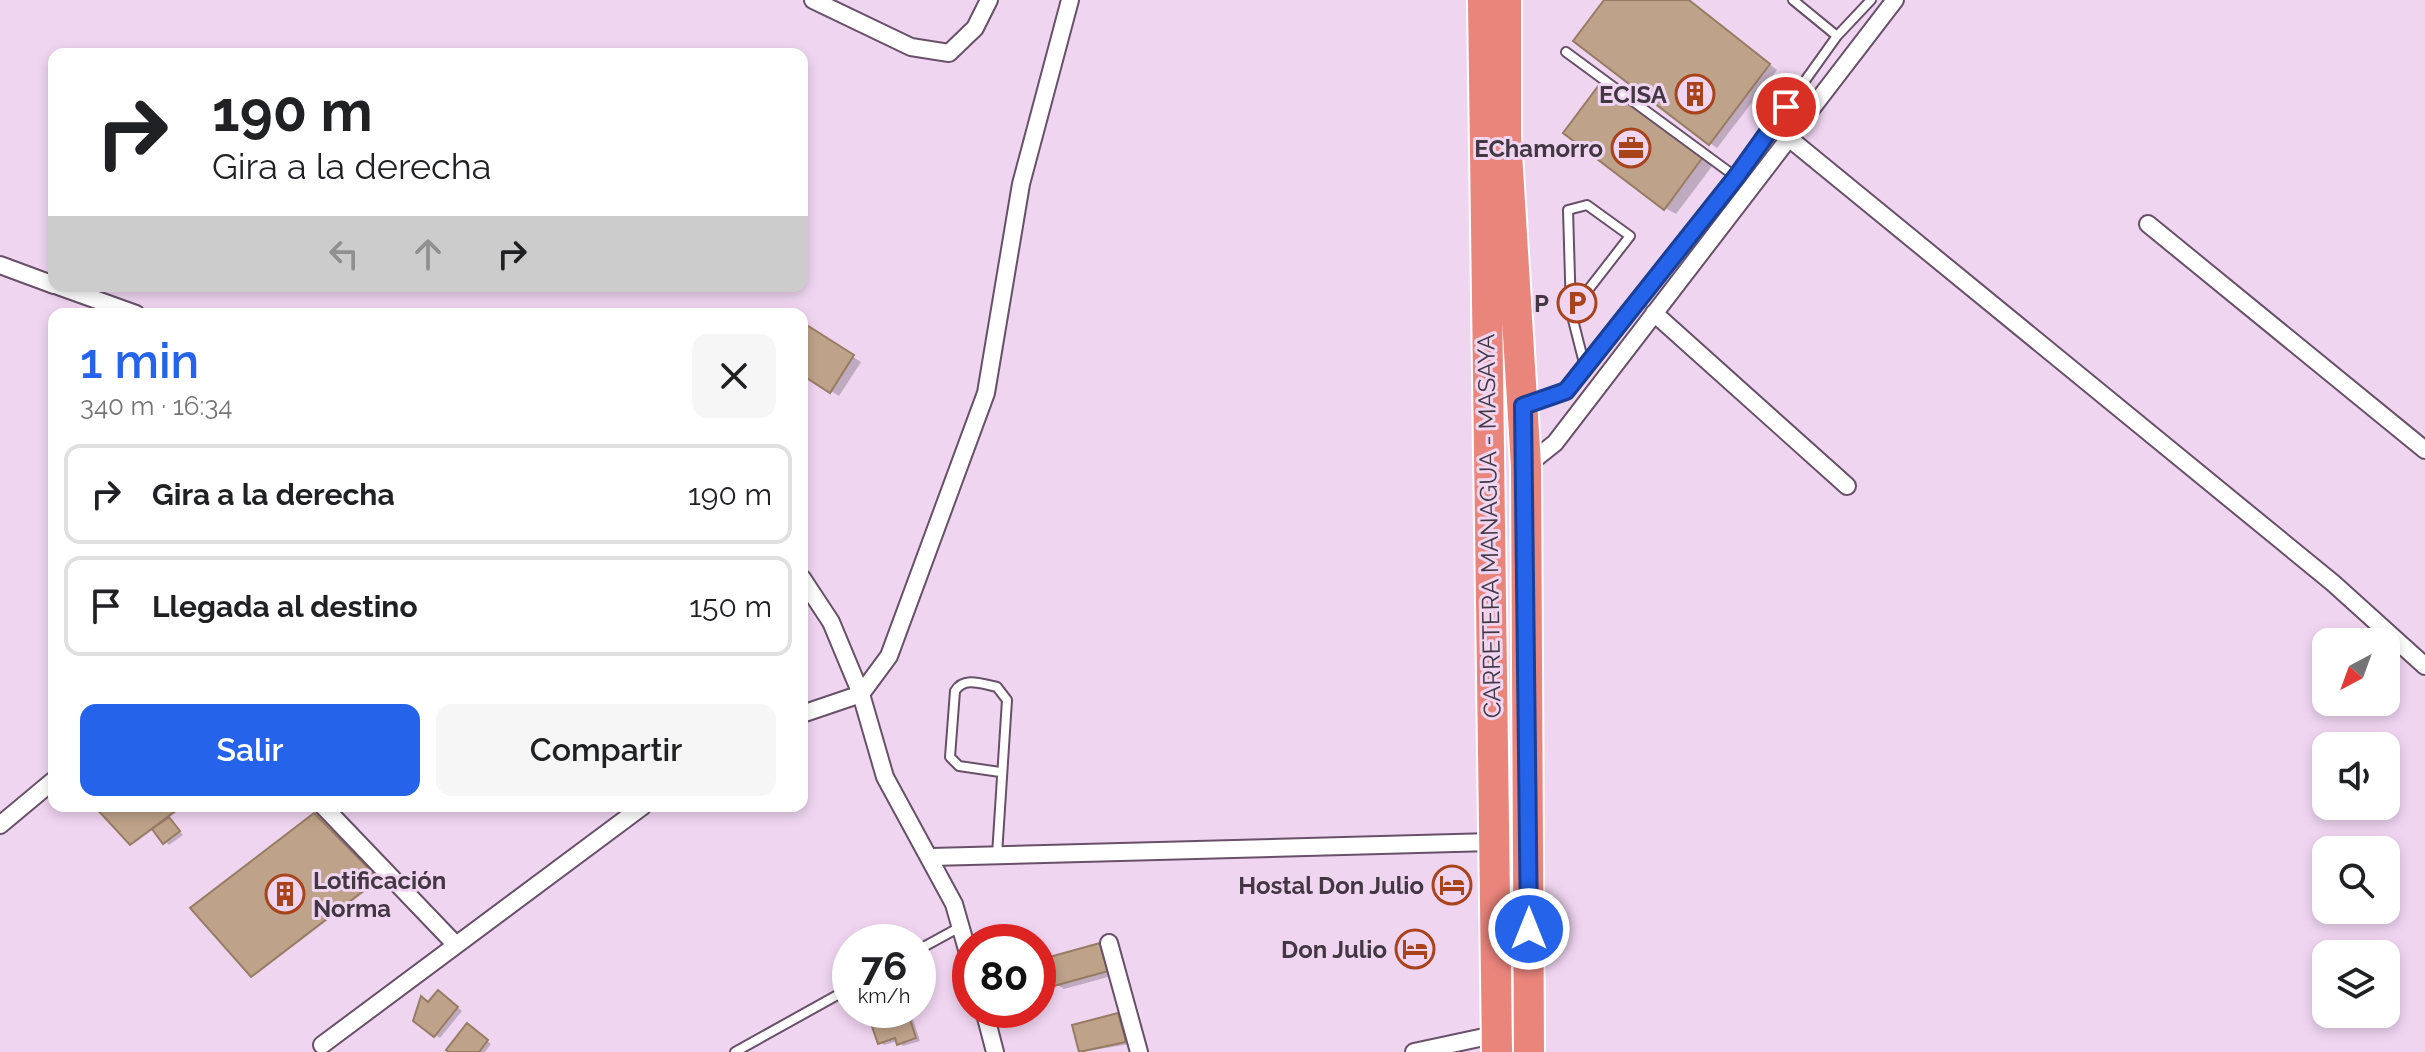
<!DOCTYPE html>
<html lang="es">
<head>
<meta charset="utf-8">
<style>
  :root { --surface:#fff; --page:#f6f6f6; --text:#202124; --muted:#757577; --line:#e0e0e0; --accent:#2563eb }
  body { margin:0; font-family:Raleway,sans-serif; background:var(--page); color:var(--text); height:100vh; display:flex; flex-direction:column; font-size:30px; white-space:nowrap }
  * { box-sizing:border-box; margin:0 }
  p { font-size:26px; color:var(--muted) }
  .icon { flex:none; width:44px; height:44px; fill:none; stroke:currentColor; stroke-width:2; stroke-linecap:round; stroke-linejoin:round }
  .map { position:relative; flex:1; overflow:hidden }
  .sheet { position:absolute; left:48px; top:308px; width:760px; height:504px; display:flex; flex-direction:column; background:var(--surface); border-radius:16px; box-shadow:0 4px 12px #0003 }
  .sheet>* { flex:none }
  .banner { position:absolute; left:48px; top:48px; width:760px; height:244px; border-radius:16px; box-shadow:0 4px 12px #0003; background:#fff; color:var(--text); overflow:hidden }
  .needle { width:52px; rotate:221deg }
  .fabs { position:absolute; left:2312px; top:628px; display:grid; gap:16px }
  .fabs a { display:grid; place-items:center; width:88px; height:88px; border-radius:16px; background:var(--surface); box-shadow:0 4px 12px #0003; font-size:40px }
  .speed { position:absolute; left:832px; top:924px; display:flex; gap:16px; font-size:40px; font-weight:700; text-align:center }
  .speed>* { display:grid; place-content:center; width:104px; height:104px; border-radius:50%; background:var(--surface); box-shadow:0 4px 12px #0003; line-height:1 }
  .speed small { font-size:20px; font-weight:400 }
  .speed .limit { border:12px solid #d22; background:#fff; color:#111 }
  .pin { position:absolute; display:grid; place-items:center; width:68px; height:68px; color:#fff; margin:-34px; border:4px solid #fff; border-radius:50%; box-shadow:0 2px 8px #0007 }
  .me { position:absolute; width:88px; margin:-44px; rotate:0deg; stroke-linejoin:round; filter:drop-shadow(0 0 6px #0008) }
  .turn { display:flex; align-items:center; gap:28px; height:168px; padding:0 32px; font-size:36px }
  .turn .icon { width:104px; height:104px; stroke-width:2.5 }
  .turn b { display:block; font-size:56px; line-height:68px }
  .lanes { display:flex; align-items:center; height:76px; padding:0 32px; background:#0003; justify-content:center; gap:40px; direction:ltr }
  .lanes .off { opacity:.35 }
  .round { display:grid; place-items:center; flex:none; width:84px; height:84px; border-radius:16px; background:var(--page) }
  .head { display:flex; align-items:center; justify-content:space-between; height:136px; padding:0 32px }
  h1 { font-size:48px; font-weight:600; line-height:60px; color:var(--accent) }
  .primary-button { display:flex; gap:16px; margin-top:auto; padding:16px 32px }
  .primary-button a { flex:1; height:92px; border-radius:16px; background:var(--accent); color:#fff; font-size:32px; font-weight:600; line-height:92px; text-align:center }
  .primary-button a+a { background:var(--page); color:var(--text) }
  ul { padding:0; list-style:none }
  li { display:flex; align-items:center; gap:24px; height:100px; margin:0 16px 12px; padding:0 16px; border:4px solid var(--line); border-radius:16px }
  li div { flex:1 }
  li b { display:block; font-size:30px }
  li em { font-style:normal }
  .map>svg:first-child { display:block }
  .shadow { fill:#0003 }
  .building { fill:#bea289; stroke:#977c64; stroke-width:2 }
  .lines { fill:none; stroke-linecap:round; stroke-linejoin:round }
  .lane-casing { stroke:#675068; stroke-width:12 }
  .street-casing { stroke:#675068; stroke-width:20 }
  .highway-casing { stroke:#fff; stroke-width:34 }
  .lane { stroke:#fff; stroke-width:8 }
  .street { stroke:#fff; stroke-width:16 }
  .highway { stroke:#ea857c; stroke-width:30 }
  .route-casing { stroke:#184099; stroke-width:20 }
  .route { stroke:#2563eb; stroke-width:14 }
  .labels { text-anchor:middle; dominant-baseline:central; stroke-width:6; stroke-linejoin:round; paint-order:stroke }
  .poi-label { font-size:24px; font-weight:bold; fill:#423742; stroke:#f0d5f1; text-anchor:end }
  .street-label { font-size:24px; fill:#423742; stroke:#f0d5f1 }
</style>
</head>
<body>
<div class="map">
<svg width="2425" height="1052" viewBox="0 0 2425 1052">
  <rect width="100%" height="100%" fill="#f0d5f1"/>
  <path class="shadow" d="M1606 0H1688L1777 70 1717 148 1710 143Z
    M1614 90 1713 165 1676 214 1665 208Z
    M802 324 861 362 839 396 802 373Z
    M96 806H185L168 818 183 835 169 845 154 829 133 844Z
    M316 817 379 881 254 976 252 975Z
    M1100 945 1108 949 1115 975 1064 989 1056 984Z
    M444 995 462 1011 440 1038 435 1035 429 1004Z
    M881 1010H910L920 1041 903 1046 898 1041 884 1045 879 1042Z
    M1118 1015 1123 1018 1130 1044 1081 1052 1074 1026Z
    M472 1029 491 1044 485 1052H452Z"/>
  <path class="building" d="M1604 0H1689L1770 64 1709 145 1573 41Z
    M1602 81 1703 157 1664 210 1563 133Z
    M802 322 854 355 830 393 802 375Z
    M94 806H182L130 845Z
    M314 813 379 879 251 977 190 908Z
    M169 817 180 831 163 844 152 829Z
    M1100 943 1108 971 1054 986 1046 958Z
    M438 990 458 1007 434 1037 413 1021 421 996 428 1002Z
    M874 1010H907L916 1038 897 1045 895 1038 878 1044 867 1012Z
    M1118 1013 1126 1042 1079 1052 1072 1025Z
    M467 1023 488 1040 479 1052H449L446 1050Z"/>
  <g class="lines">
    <g class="lane-casing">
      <path id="lane" d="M1837 36 1871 0
        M1736 177 1837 36 1793 0
        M1571 312 1630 236 1587 205 1568 210 1571 312 1585 367
        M1529 404 1566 391 1736 177 1566 52
        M997 855 1007 700 997 687C982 684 964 676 955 691L950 757 959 766 1000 772
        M918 950 960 927
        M735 1052 850 988"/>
    </g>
    <g class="street-casing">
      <path id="street" d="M813 0 911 47 949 53 975 28 989 0
        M1790 139 2333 583 2425 666
        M2148 224 2425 450
        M0 265 54 285
        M58 286 136 314
        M1654 313 1847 486
        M1526 466 1555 443 1895 0
        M802 578 831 622 861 694 802 714
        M323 806 456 945
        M0 825 54 780
        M931 857 1492 842
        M1109 943 1139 1052
        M970 960 954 904 885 777 861 694 889 656 986 393 1021 184 1070 0
        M984 1010 995 1052
        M322 1045 643 806
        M1414 1052 1498 1034"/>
    </g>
    <g class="highway-casing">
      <path id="highway" d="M1483 0 1497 1052
        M1506 0V137L1526 466 1529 1052"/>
    </g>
    <use href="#lane" class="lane"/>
    <use href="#street" class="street"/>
    <use href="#highway" class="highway"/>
  </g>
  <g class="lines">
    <g class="route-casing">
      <path id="route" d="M1529 929 1523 406 1566 391 1736 177 1786 107"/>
    </g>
    <use href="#route" class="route"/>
  </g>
  <defs>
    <g id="building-ring" transform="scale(2)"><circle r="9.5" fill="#f0d5f1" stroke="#a9431b" stroke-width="1.5"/><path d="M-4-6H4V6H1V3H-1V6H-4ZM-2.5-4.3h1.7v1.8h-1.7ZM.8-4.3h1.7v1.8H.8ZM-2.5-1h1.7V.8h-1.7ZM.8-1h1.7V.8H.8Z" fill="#a9431b"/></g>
    <g id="office-ring" transform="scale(2)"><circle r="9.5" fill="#f0d5f1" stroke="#a9431b" stroke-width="1.5"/><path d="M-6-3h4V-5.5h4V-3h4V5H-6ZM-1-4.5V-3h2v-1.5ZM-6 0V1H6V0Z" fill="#a9431b"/></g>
    <g id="parking-ring" transform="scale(2)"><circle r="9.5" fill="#f0d5f1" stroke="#a9431b" stroke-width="1.5"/><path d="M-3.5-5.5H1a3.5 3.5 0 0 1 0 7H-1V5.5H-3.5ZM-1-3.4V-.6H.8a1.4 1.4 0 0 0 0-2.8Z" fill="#a9431b"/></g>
    <g id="hotel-ring" transform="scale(2)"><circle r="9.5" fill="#f0d5f1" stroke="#a9431b" stroke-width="1.5"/><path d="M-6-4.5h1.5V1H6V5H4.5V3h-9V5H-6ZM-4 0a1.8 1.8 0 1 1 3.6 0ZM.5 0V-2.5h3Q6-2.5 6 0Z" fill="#a9431b"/></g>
  </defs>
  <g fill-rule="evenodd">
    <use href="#building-ring" x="1695" y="94"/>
    <use href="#office-ring" x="1631" y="148"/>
    <use href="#parking-ring" x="1577" y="303"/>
    <use href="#hotel-ring" x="1452" y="885"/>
    <use href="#building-ring" x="285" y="894"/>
    <use href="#hotel-ring" x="1415" y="949"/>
  </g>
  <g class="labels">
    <g class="poi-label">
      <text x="1667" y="94">ECISA</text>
      <text x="1603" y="148">EChamorro</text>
      <text x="1549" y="303">P</text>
      <text x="313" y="880" text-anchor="start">Lotificación<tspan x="313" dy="28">Norma</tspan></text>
      <text x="1424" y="885">Hostal Don Julio</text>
      <text x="1387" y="949">Don Julio</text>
    </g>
    <g class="street-label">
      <text transform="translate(1489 526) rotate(-91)">CARRETERA MANAGUA - MASAYA</text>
    </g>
  </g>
</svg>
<div class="fabs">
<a><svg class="needle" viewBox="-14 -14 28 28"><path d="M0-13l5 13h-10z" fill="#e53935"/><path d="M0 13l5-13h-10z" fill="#757577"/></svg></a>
<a><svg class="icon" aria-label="sound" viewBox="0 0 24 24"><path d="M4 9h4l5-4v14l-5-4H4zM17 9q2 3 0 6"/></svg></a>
<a><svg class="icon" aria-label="search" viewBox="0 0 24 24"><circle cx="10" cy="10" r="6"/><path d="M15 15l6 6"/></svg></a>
<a><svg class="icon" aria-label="layers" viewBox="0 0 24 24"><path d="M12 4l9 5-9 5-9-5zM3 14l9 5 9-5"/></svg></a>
</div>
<div class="speed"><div>76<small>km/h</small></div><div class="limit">80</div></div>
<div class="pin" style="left:1786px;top:107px;background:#d93025"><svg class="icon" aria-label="arrive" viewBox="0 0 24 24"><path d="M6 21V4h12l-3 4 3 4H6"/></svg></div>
<svg class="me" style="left:1529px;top:929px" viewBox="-20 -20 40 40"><circle r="17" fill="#2563eb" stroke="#fff" stroke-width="3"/><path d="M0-11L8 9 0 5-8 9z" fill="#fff"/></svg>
<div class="banner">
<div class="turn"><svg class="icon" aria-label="right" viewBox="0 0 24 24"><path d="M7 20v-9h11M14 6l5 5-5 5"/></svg><div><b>190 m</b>Gira a la derecha</div></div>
<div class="lanes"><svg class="icon off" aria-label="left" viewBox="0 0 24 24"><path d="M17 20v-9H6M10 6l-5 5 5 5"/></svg><svg class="icon off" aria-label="ahead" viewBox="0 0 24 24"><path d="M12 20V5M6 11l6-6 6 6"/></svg><svg class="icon" aria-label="right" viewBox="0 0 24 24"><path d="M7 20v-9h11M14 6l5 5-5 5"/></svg></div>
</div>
<section class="sheet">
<div class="head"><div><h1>1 min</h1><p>340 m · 16:34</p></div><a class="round"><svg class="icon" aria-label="close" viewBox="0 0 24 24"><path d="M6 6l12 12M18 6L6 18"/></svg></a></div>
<ul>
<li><svg class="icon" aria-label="right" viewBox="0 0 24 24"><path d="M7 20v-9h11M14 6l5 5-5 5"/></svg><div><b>Gira a la derecha</b></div><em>190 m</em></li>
<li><svg class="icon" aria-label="arrive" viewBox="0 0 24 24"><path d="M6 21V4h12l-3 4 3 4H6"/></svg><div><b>Llegada al destino</b></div><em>150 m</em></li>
</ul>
<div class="primary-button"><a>Salir</a><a>Compartir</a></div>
</section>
</div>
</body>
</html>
